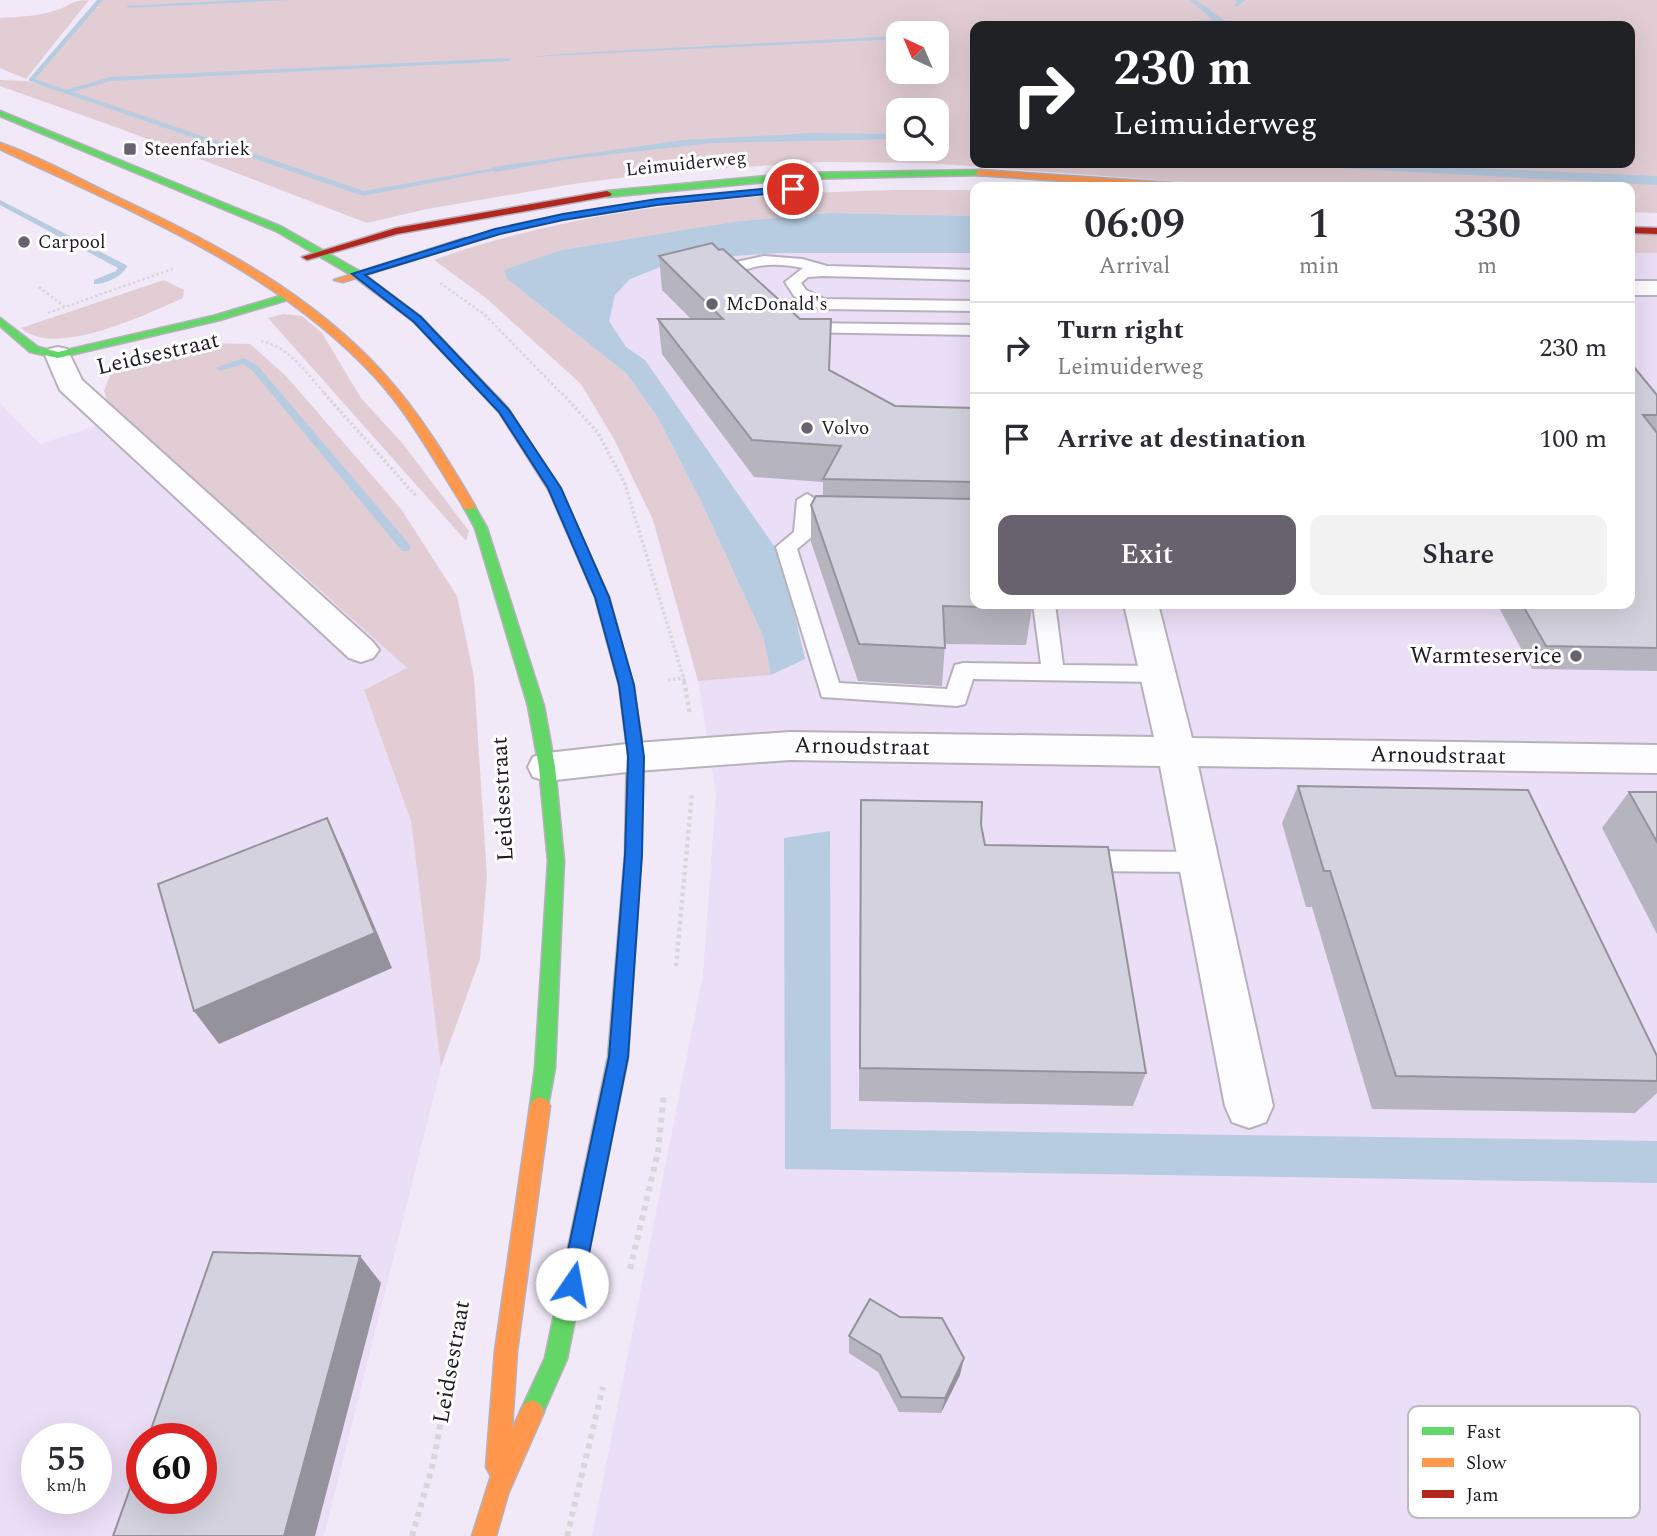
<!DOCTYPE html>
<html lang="en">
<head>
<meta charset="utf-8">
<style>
  :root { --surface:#fff; --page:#f2f2f3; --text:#2b2b33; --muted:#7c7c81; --line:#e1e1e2; --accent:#68626e }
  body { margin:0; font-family:Spectral,serif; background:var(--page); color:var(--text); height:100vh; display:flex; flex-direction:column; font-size:26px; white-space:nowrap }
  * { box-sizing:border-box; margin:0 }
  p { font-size:23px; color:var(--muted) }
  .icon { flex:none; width:38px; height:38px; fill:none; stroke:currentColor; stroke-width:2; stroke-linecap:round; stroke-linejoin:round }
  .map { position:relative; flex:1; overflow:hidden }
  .details { position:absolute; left:970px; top:182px; width:665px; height:427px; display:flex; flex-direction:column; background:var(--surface); border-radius:14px; box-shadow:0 7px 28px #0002 }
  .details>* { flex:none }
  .banner { position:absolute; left:970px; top:21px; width:665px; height:147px; border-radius:14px; box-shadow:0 7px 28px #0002; background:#202124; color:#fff; overflow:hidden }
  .needle { width:46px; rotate:316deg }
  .controls { position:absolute; left:886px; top:21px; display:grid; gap:14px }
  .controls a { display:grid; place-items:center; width:63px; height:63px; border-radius:14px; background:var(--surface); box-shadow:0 7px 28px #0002; font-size:35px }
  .speed { position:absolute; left:21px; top:1423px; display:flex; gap:14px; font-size:35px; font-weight:700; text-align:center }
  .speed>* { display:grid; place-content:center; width:91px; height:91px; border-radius:50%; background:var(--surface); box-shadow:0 7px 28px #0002; line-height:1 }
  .speed small { font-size:18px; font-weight:400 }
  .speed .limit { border:10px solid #d22; background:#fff; color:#111 }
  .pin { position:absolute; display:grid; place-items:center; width:60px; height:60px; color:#fff; margin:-30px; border:4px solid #fff; border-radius:50%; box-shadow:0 2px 7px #0007 }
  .me { position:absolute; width:77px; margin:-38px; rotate:12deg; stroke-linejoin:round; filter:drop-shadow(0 0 5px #0008) }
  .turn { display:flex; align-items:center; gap:24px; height:147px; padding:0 28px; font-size:32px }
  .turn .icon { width:91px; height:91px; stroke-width:2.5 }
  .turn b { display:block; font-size:49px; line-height:60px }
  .eta { display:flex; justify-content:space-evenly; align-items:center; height:119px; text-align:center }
  .eta b { font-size:42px; font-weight:600; line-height:49px }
  .action { display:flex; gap:14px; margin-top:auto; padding:14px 28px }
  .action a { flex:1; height:80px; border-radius:14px; background:var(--accent); color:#fff; font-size:28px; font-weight:600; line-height:80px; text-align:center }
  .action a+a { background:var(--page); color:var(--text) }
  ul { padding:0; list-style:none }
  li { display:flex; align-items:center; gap:21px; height:91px; padding:0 28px; border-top:2px solid var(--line) }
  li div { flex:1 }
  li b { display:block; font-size:26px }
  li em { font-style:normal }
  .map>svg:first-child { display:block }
  .built { fill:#ebdef7; fill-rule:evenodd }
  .green { fill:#e2cdd4; fill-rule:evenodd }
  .water { fill:#b7cce1 }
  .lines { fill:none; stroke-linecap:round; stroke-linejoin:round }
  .stream { fill:#b7cce1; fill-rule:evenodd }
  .lane-casing { stroke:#b7b1bd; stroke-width:4 }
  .street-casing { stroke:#b7b1bd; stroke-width:4 }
  .fast-casing { stroke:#b7b1bd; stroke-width:3 }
  .slow-casing { stroke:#b7b1bd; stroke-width:3 }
  .jam-casing { stroke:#b7b1bd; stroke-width:3 }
  .path-far3 { stroke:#d8d6da; stroke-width:2.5; stroke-dasharray:2.5 2.5; stroke-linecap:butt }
  .path-far2 { stroke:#d8d6da; stroke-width:3.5; stroke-dasharray:2.5 2.5; stroke-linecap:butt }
  .path-far1 { stroke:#d8d6da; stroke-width:4.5; stroke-dasharray:3.5 3.5; stroke-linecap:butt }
  .path { stroke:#d8d6da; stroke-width:6; stroke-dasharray:5 5; stroke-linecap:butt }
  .lane { fill:#fdfcfe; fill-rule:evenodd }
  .street { fill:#fdfcfe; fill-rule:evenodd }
  .fast { fill:#63d668; fill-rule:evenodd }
  .slow { fill:#ff974d; fill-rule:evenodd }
  .jam { fill:#b3261e; fill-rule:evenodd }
  .wall { fill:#b6b5bf }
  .shaded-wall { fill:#94939b }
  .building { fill:#d4d2de; stroke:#94939b; stroke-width:2 }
  .route { fill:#1a73e8; stroke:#114b97; stroke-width:2 }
  .poi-dot { fill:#68626e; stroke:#fff; stroke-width:2.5 }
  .labels { text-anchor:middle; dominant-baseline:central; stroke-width:6; stroke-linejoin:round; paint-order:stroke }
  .far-poi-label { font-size:19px; fill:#1f1a23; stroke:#fff; text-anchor:start }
  .far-street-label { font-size:19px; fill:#1f1a23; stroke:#fff }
  .street-label { font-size:23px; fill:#1f1a23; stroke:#fff }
  .poi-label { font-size:23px; fill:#1f1a23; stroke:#fff; text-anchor:end }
  .key { fill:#fff; stroke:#bcbabd; stroke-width:2 }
  .key-label { font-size:19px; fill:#1f1a23 }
</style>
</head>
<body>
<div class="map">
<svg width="1657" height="1536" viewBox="0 0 1657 1536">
  <rect width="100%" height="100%" fill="#f1e9f8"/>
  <path class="built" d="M975 202V604H1629V248H1657V1536H592L703 975 716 794 680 564 614 407 477 264 657 222Z
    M0 403 40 444 114 420 281 555 408 668 364 691 411 821 441 1067 324 1536H0ZM37 1438H96V1498H37ZM142 1438H201V1498H142Z"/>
  <path class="green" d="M89 0 26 79 0 68V18C20 17 38 16 57 10 72 5 69 1 89 0Z
    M102 0H1657V213L1629 212V187H1252L927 163 822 162 665 172 573 184 427 209 367 223 121 129 0 86V80L26 81 54 88 33 80 95 8H104L93 7ZM975 26H1629V163H975ZM898 33H936V72H898ZM898 110H936V149H898Z
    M895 190H975V216L829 213 739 221 561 250 507 279 626 373 657 416 702 503 763 636 771 675 698 681 653 520 614 439 581 384 486 298 434 260C582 207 740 194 895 190Z
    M1629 234 1657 235V253H1629Z
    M164 280 184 290 183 298C147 314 54 359 21 328Z
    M283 314 302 316 322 333 361 398 403 444 469 531 466 541 268 318Z
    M208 343 250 344 286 376 401 509 457 596 474 677 487 877 480 959 441 1067 411 821 364 690 407 668 281 555 114 420 104 391 111 373Z"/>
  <path class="water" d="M1190 0H1196L1232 26 1220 23 1097 26 1213 20Z
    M898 36V39L529 57 575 53Z
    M814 133 898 134V139L712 143 570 159 495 172 492 167 684 140Z
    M1245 163H1355L1657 176V185Z
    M829 213 975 216V253H780L719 257 665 265 630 279 615 295 609 321 626 347 645 360 781 556 805 659 771 675 763 636 702 503 657 416 626 373 507 279 504 270 561 250 739 221Z
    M830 831 831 1129 1657 1141V1183L785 1169 784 838Z"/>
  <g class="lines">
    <path class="stream" d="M97 0H103L35 79 66 90 110 77 511 58 509 61 110 81 73 92 364 191 494 168 498 170 363 196 29 81V79Z
      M240 0H292L129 8 126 6Z
      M1238 0H1245L1238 6H1234Z
      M0 200 126 265 127 267C121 277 106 284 94 284V280L116 271 118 268 0 205Z
      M244 358 258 366 410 545V551H402L252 370 243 364 220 371 215 368Z"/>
    <g class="lane-casing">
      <path id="lane" d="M764 256 802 259 827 266 975 270V280L823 276 808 277 801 283 806 290 824 299 975 301V311L821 309 794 296 785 282 803 268C784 264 760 262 741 272L755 290 753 293H741L729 280 725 270 736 262Z
        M797 323 975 325V335L791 332 789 328Z
        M807 494 817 500 814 535 797 549 839 683 947 689 955 665 963 663 1041 664 1033 604H1055L1063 665 1156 666 1164 668 1167 674 1164 680 1156 682 973 679 965 704 957 706 822 697 776 547 794 532 797 500Z
        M1079 851 1199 852 1208 855 1212 862 1208 869 1199 872 1079 871 1070 868 1066 861 1070 854Z"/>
    </g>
    <g class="street-casing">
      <path id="street" d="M1629 281H1657V295H1629Z
        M58 347 67 349 82 380 373 642 379 650 373 658 361 662 349 658 60 390 45 355 49 349Z
        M1124 604H1158L1192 738 1657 745V773L1198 766 1273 1106 1266 1122 1249 1128 1232 1122 1225 1106 1160 766 790 760 636 771 547 781 533 777 528 767 533 757 547 753 636 743 790 732 1154 737Z"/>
    </g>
    <g class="fast-casing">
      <path id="fast" d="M0 111 282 227 361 272 421 317 508 408 561 491 555 495 551 494 499 412 413 321 353 276 276 231 0 116Z
        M980 170 983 171V175L798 179 607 197 602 194 607 191 798 173Z
        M290 293 295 296 294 298 220 320 58 358 30 352 0 326V318L38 347 58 352 213 316Z
        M469 502 473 503 487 528 544 706 555 767 564 861 555 1068 547 1112 540 1115 533 1112 530 1106 535 1068 548 861 539 767 528 706 475 528 463 506Z
        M635 742 643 748 641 855 628 1057 567 1359 540 1420 532 1424 524 1420 520 1412 545 1358 608 1057 625 855 627 748Z"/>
    </g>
    <g class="slow-casing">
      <path id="slow" d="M0 143C41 157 82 181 121 199 217 244 313 295 385 375 420 414 448 460 475 506L473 509H465C436 464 411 416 375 377 273 267 132 212 0 149Z
        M980 170 1187 184 1191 187H1151L977 175V171Z
        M465 238 470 241 468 243 343 282 334 280Z
        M540 1097 547 1100 550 1106 517 1351 512 1429 524 1404 532 1400 540 1404 544 1412 508 1494 496 1536H472L491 1476 486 1467 495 1351 530 1106 533 1100Z"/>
    </g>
    <g class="jam-casing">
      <path id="jam" d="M607 191 612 194 610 196 397 234 307 260 302 257 396 228Z
        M1629 227 1657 228V234L1629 233Z
        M555 487 561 491 609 597 633 685 643 748 640 752H630L627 748 619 685 595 597 549 491Z"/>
    </g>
    <path class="path-far3" d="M440 283 484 314 563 395
      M39 287 65 307
      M48 313 175 268
      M261 341C290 347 307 374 326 395"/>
    <path class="path-far2" d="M324 393 416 496
      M562 393 598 433 625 484 685 683
      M668 680 684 678"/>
    <path class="path-far1" d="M684 681 690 715
      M676 966 692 793"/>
    <path class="path" d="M630 1269 658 1152 664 1093
      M412 1536 433 1464 446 1393
      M567 1536 603 1387"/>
    <use href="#lane" class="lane"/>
    <use href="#street" class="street"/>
    <use href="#fast" class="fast"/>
    <use href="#slow" class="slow"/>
    <use href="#jam" class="jam"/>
  </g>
  <path class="wall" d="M659 256 830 354V371L895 406 975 408V604L1032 608 1026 645 945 644 942 686 858 681 811 542V505L823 496V482L754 477 662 354 658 319H691L662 290Z
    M1629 361 1657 395V671L1532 669 1497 604H1629Z
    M1298 786 1657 1056V1093L1635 1113 1372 1109 1312 907H1306L1282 823Z
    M1629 792H1657V934L1602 828Z
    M861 800 981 825 985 845 1146 1073 1133 1106 859 1101 860 836Z
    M849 1336 960 1375 941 1413 899 1412 878 1372 849 1353Z"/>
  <path class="shaded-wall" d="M327 818 344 854 392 968 219 1044 194 1011Z
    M360 1256 381 1283 315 1536H284Z
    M964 1358 960 1375 941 1413 945 1398Z"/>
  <path class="building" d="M712 243 719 250 723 249 800 319H831L829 370 895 406 975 408V482L823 479 841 446 752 440 658 319H723L659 256Z
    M1629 361 1657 395V415H1643L1657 433V648L1546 646 1522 604H1629Z
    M816 496 975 499V604H1032V608L943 606 945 648 859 644 811 505Z
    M1298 786 1528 790 1657 1056V1081L1396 1076 1330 871H1324Z
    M1629 792H1657V842Z
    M861 800 982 802 981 825 985 845 1108 847 1146 1073 860 1068Z
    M327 818 375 933 194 1011 158 884Z
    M213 1252 360 1256 284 1536H113L142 1455V1498H201V1438H148Z
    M870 1299 900 1317 942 1318 964 1358 945 1398 901 1397 880 1355 849 1336Z"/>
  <path class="route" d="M793 186 798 189 796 191 657 205 563 220 500 234 365 275 421 317 509 410 561 488 609 597 634 685 644 757 642 855 628 1057 583 1284 580 1292 572 1295 564 1292 561 1284 609 1057 625 855 628 757 619 685 595 597 548 488 499 412 414 322 352 274 495 229 563 214 657 199Z"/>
  <g class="poi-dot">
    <rect x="123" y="142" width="14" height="14" rx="3.5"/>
    <circle cx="24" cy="242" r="7"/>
    <circle cx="712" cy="304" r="7"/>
    <circle cx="807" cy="428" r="7"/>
    <circle cx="1576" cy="656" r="7"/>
  </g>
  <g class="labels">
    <g class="far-poi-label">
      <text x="144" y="149">Steenfabriek</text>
      <text x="38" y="242">Carpool</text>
      <text x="726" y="304">McDonald's</text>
      <text x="821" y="428">Volvo</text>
    </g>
    <g class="far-street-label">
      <text transform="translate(686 164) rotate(-6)">Leimuiderweg</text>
    </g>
    <g class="street-label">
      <text transform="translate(158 354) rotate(-13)">Leidsestraat</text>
      <text transform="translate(862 747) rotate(1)">Arnoudstraat</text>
      <text transform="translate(1438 756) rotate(1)">Arnoudstraat</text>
      <text transform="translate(503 799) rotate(-93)">Leidsestraat</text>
      <text transform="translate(452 1362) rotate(-80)">Leidsestraat</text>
    </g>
    <g class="poi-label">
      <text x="1562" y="656">Warmteservice</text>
    </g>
  </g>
  <rect x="1408" y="1406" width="232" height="112" rx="10" class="key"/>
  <rect x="1422" y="1427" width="32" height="8" fill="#63d668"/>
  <rect x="1422" y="1458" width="32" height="9" fill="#ff974d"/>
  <rect x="1422" y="1490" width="32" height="8" fill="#b3261e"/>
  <g class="key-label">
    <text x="1466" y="1438">Fast</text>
    <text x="1466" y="1469">Slow</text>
    <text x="1466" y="1501">Jam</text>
  </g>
</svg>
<div class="controls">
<a><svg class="needle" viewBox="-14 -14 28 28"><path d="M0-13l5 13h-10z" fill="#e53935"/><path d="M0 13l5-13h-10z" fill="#7c7c81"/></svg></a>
<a><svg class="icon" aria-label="search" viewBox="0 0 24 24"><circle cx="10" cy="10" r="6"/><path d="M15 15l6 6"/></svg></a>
</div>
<div class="speed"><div>55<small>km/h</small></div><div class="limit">60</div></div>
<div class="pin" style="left:793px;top:189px;background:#d93025"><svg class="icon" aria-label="arrive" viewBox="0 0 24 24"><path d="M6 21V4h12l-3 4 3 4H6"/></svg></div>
<svg class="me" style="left:572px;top:1284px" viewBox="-20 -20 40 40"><circle r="19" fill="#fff"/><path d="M0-13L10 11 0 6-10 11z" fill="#1a73e8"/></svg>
<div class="banner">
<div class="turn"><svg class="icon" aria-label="right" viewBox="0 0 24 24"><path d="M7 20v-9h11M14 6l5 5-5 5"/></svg><div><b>230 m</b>Leimuiderweg</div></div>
</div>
<section class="details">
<div class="eta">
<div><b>06:09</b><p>Arrival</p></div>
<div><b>1</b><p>min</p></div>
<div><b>330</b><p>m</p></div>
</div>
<ul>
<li><svg class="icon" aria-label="right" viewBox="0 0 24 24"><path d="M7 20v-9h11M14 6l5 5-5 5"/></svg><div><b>Turn right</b><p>Leimuiderweg</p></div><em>230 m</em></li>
<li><svg class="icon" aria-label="arrive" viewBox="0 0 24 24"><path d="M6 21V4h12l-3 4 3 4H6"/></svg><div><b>Arrive at destination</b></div><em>100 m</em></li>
</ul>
<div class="action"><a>Exit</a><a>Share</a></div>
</section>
</div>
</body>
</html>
